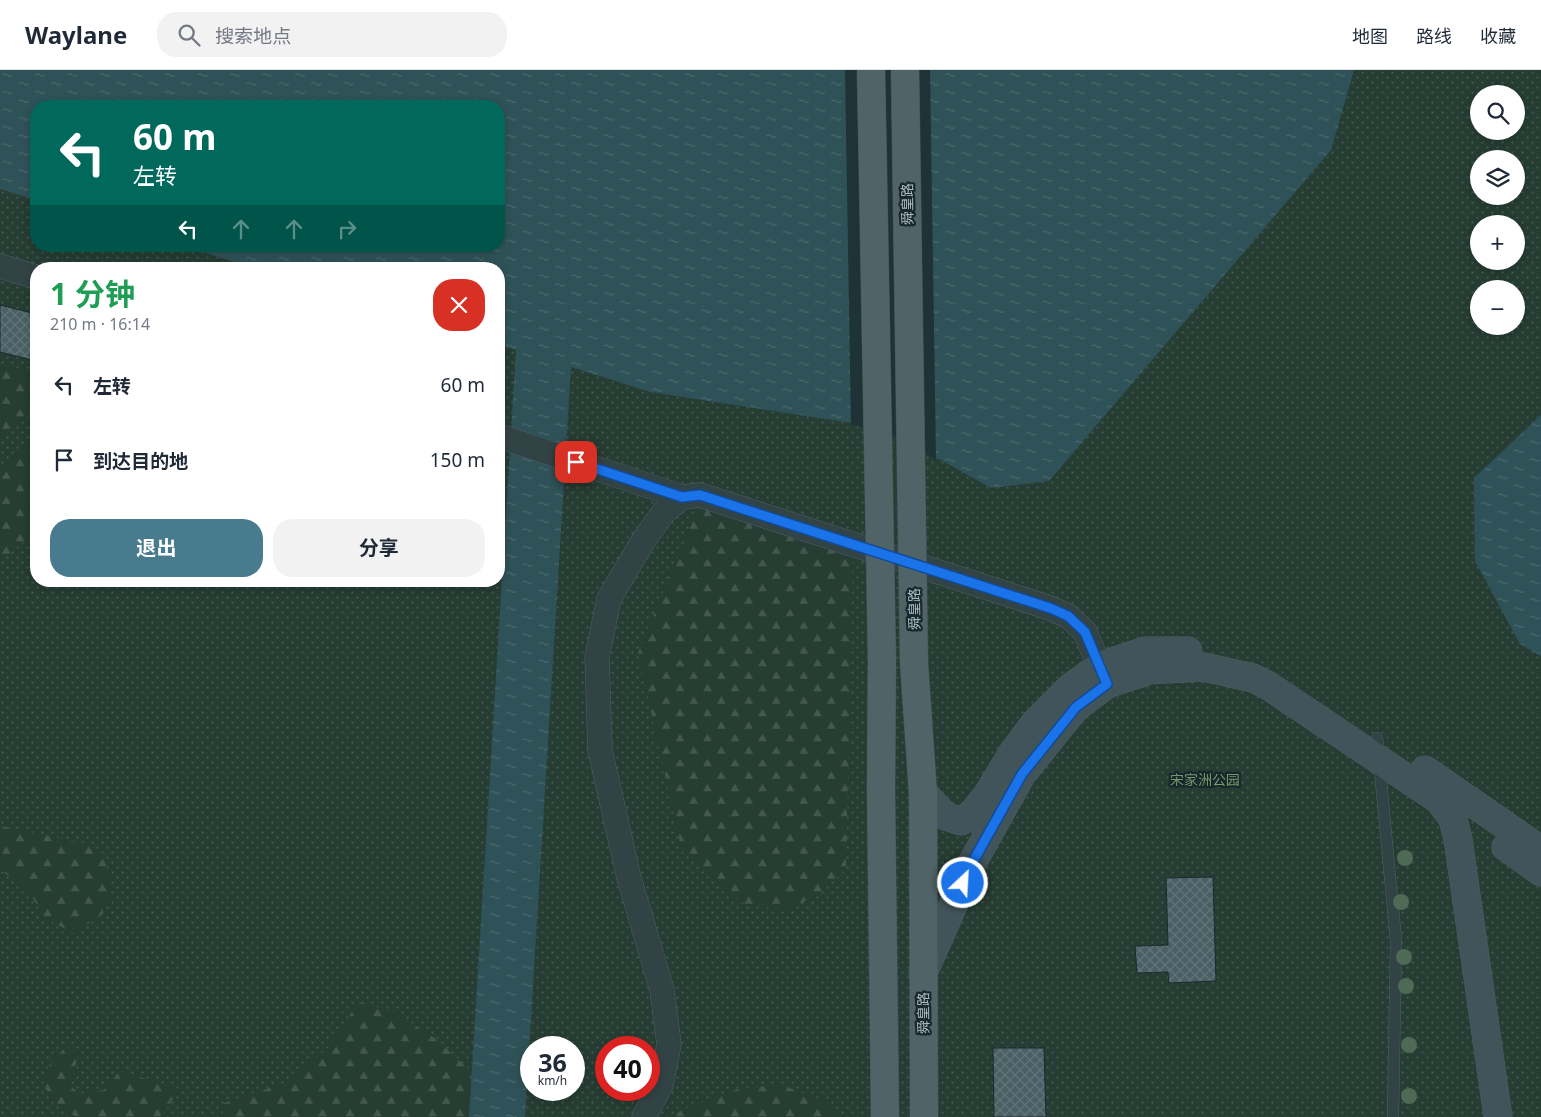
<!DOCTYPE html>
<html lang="zh">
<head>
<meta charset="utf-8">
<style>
  :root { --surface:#fff; --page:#f2f2f3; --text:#1f2937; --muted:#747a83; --line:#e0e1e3; --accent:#497b8e }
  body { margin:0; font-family:"Noto Sans","Noto Sans SC",sans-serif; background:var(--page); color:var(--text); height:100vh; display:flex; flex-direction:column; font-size:19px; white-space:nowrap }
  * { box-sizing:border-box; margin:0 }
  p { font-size:16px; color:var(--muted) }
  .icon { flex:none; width:28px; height:28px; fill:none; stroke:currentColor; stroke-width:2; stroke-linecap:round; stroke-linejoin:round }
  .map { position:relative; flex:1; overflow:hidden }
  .side { position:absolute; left:30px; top:192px; width:475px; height:325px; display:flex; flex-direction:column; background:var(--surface); border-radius:20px; box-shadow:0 2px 8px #0003 }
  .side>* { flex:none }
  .hud { position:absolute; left:30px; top:30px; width:475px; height:152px; border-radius:20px; box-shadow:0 2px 8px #0003; background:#00695c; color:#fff; overflow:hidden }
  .fabs { position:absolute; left:1470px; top:15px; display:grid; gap:10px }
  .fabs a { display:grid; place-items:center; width:55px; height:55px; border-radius:50%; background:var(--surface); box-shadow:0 2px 8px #0003; font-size:25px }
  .speed { position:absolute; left:520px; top:966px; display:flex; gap:10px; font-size:25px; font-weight:700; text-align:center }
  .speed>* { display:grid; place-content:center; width:65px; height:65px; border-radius:50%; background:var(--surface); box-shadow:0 2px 8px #0003; line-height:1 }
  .speed small { font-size:12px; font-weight:400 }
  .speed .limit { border:8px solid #d22; background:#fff; color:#111 }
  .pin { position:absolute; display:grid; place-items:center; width:42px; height:42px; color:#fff; margin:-21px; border-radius:10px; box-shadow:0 2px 8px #0006 }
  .me { position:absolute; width:55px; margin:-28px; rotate:25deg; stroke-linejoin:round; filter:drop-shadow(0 0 4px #0008) }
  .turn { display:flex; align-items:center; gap:18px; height:105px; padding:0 20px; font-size:22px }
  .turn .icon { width:65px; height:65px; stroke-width:2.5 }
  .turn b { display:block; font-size:35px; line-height:42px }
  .lanes { display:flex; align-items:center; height:48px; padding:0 20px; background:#0003; justify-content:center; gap:25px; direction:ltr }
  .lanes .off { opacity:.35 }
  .round { display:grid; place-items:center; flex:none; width:52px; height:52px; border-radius:20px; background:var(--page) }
  .headline { display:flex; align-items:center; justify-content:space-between; height:85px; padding:0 20px }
  h1 { font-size:30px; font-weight:700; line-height:38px; color:#1e9e55 }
  .button { display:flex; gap:10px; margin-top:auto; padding:10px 20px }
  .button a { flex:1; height:58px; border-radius:20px; background:var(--accent); color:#fff; font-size:20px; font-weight:700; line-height:58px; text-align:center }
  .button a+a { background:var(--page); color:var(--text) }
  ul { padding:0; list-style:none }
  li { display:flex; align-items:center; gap:15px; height:75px; padding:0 20px }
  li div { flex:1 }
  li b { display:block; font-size:19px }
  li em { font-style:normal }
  header { display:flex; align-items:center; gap:30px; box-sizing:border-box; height:70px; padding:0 25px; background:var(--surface); border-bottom:1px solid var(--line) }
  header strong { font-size:24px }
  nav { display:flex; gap:28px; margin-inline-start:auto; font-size:18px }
  .search { width:350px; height:45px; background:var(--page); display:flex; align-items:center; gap:12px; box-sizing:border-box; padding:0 18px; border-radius:20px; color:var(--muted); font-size:19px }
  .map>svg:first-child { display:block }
  .grass { fill:url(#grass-dots); fill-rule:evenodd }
  .forest { fill:url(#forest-firs) }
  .water { fill:url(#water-ripples) }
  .pier { fill:#1f3236 }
  .building { fill:url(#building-cross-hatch); stroke:#1a292d }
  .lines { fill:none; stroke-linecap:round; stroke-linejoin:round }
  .lane-casing { stroke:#506065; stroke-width:12 }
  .street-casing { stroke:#506065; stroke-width:25 }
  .secondary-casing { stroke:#506065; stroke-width:29 }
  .primary-casing { stroke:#3f4f53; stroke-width:29 }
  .lane { stroke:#324346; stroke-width:11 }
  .street { stroke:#324346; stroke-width:24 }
  .secondary { stroke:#405459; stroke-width:28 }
  .primary { stroke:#506367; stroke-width:28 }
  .primary-bridge-casing { stroke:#3f4f53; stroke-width:29; stroke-linecap:butt }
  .primary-bridge { stroke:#506367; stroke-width:28 }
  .tree { fill:#4e6a54 }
  .route-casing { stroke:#114b97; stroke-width:12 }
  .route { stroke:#1a73e8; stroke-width:9 }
  .labels { text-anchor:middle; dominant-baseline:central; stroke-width:4.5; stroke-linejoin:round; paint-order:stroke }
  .street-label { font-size:14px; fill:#acbfc4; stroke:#18272b }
  .park-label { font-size:14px; fill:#74986c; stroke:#18272b }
</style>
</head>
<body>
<header>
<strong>Waylane</strong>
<div class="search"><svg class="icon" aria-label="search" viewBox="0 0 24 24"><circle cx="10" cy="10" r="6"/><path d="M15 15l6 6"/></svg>搜索地点</div>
<nav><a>地图</a><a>路线</a><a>收藏</a></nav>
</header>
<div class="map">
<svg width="1541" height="1047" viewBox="0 0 1541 1047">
  <defs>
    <pattern id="grass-dots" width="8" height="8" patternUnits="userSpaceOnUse" patternTransform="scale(1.25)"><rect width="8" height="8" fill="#263d33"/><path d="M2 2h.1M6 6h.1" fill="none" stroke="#43574f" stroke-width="1.8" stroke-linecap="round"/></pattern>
    <pattern id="forest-firs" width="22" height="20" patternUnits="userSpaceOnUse" patternTransform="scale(1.25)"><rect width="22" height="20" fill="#263d33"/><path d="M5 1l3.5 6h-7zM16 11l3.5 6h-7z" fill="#43574f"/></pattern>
    <pattern id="water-ripples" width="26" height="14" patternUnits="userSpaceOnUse" patternTransform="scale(1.25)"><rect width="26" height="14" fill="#2f5258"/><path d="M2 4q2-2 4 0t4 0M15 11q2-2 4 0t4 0" fill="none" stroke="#4a696e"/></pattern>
    <pattern id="building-cross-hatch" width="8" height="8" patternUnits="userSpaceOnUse" patternTransform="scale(1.25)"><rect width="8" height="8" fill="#4a6065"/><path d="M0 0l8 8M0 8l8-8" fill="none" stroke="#617579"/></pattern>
  </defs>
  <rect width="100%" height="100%" fill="#1f3236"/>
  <path class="grass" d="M1354 0H1541V345L1474 408 1520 574 1541 586V1047H0V119L36 130V176H184L256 199H36V511H499V274L650 322 884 358 1330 80ZM1479 24H1516V61H1479ZM1479 89H1516V126H1479ZM1479 154H1516V191H1479ZM1479 219H1516V256H1479ZM531 978H574V1020H531ZM606 978H649V1020H606Z"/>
  <path class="forest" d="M0 296 36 300V341L0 370Z
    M36 368V462L0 491V396Z
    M699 435 853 483 846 799 821 822 791 839 747 836 682 781 638 583Z
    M0 756 89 774 105 791 113 818 101 846 73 863 45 848 26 817 0 800Z
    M359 932 394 942 436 969 472 1002 469 1047H222L224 1033 288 1012 327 979Z
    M66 976 78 986 70 1015 79 1024 104 1020 120 1001 179 1019 166 1040 159 1047H77L63 1040 45 1018 48 997Z
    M781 1015 822 1030 841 1042V1047H668L689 1037 738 1019Z"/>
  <path class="water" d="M0 0H1354L1331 80 1049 411 991 418 884 358 650 322 571 297 525 1047H469L516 280 499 274V199H256L184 176H499V36H36V130L0 119Z
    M1541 345V586L1520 574 1475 491 1474 408Z"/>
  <path class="pier" d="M845 0H930L936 390 883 360 851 355Z"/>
  <path class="building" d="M0 235 36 244V291L0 282Z
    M1213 807 1216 911 1169 913 1168 902 1137 903 1135 876 1168 875 1166 808Z
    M993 978H1044L1046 1047H994Z"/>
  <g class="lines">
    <g class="lane-casing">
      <path id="lane" d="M1377 668 1396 871 1393 1047"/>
    </g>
    <g class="street-casing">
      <path id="street" d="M0 196 36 207
        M499 366 682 427
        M644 1047 661 1015 669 974 662 920 629 808 600 680 597 587 609 529 643 471 663 443 682 427 700 425 1050 538 1068 546 1085 562 1106 612"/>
    </g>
    <g class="secondary-casing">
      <path id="secondary" d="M1425 700 1541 780
        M923 723 945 746 961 751 972 744 988 724 1012 684 1034 654 1070 618 1100 596 1145 581H1188
        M1506 777 1541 802
        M923 903 971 795 1022 704 1076 637 1107 614 1150 600 1204 597 1253 608 1269 616 1439 730 1453 749 1458 769 1498 1047"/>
    </g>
    <g class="primary-casing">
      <path id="primary" d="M882 590 881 720 885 1047
        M914 593 923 723 924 1047"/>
    </g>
    <use href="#lane" class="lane"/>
    <use href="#street" class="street"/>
    <use href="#secondary" class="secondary"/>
    <use href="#primary" class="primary"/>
    <g class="primary-bridge-casing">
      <path id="primary-bridge" d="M871 0 882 590
        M905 0 914 593"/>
    </g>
    <use href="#primary-bridge" class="primary-bridge"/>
  </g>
  <g class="tree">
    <circle cx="1405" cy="788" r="8"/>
    <circle cx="1401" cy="832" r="8"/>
    <circle cx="1404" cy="887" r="8"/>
    <circle cx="1406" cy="916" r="8"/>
    <circle cx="1409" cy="975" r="8"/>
    <circle cx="1409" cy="1026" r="8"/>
  </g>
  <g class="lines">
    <g class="route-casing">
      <path id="route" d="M576 392 682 427 700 425 1050 538 1068 546 1085 562 1107 614 1076 637 1022 704 971 795 963 813"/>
    </g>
    <use href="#route" class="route"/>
  </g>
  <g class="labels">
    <g class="street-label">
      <text transform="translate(907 134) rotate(-91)">舜皇路</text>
      <text transform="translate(914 539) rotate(-91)">舜皇路</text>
      <text transform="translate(923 943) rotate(-91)">舜皇路</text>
    </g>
    <g class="park-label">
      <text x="1205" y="709">宋家洲公园</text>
    </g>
  </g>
</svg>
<div class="fabs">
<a><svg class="icon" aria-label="search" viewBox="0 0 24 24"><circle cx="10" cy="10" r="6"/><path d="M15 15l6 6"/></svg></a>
<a><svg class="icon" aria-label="layers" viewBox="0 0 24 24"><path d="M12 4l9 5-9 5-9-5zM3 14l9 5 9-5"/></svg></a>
<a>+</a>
<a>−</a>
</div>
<div class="speed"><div>36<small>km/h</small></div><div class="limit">40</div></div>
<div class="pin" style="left:576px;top:392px;background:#d93025"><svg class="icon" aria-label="arrive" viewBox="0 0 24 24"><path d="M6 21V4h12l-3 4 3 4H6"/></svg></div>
<svg class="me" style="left:963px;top:813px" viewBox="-20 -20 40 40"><circle r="17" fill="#1a73e8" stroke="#fff" stroke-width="3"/><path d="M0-11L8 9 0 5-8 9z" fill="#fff"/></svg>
<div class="hud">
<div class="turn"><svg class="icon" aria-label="left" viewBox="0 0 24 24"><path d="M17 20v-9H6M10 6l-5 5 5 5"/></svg><div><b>60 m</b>左转</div></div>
<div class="lanes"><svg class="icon" aria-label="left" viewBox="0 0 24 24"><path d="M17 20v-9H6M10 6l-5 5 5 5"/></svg><svg class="icon off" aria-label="ahead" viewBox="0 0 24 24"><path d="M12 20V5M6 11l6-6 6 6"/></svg><svg class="icon off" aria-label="ahead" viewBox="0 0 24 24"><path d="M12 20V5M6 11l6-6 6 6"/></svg><svg class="icon off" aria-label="right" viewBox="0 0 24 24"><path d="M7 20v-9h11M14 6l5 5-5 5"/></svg></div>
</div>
<section class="side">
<div class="headline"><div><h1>1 分钟</h1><p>210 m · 16:14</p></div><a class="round" style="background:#d93025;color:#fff"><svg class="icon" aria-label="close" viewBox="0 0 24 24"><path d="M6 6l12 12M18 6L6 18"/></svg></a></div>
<ul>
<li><svg class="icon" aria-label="left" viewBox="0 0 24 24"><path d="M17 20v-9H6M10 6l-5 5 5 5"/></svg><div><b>左转</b></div><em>60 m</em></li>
<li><svg class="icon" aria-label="arrive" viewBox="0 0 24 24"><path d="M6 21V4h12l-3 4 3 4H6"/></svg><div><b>到达目的地</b></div><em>150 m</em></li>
</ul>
<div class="button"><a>退出</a><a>分享</a></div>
</section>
</div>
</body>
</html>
